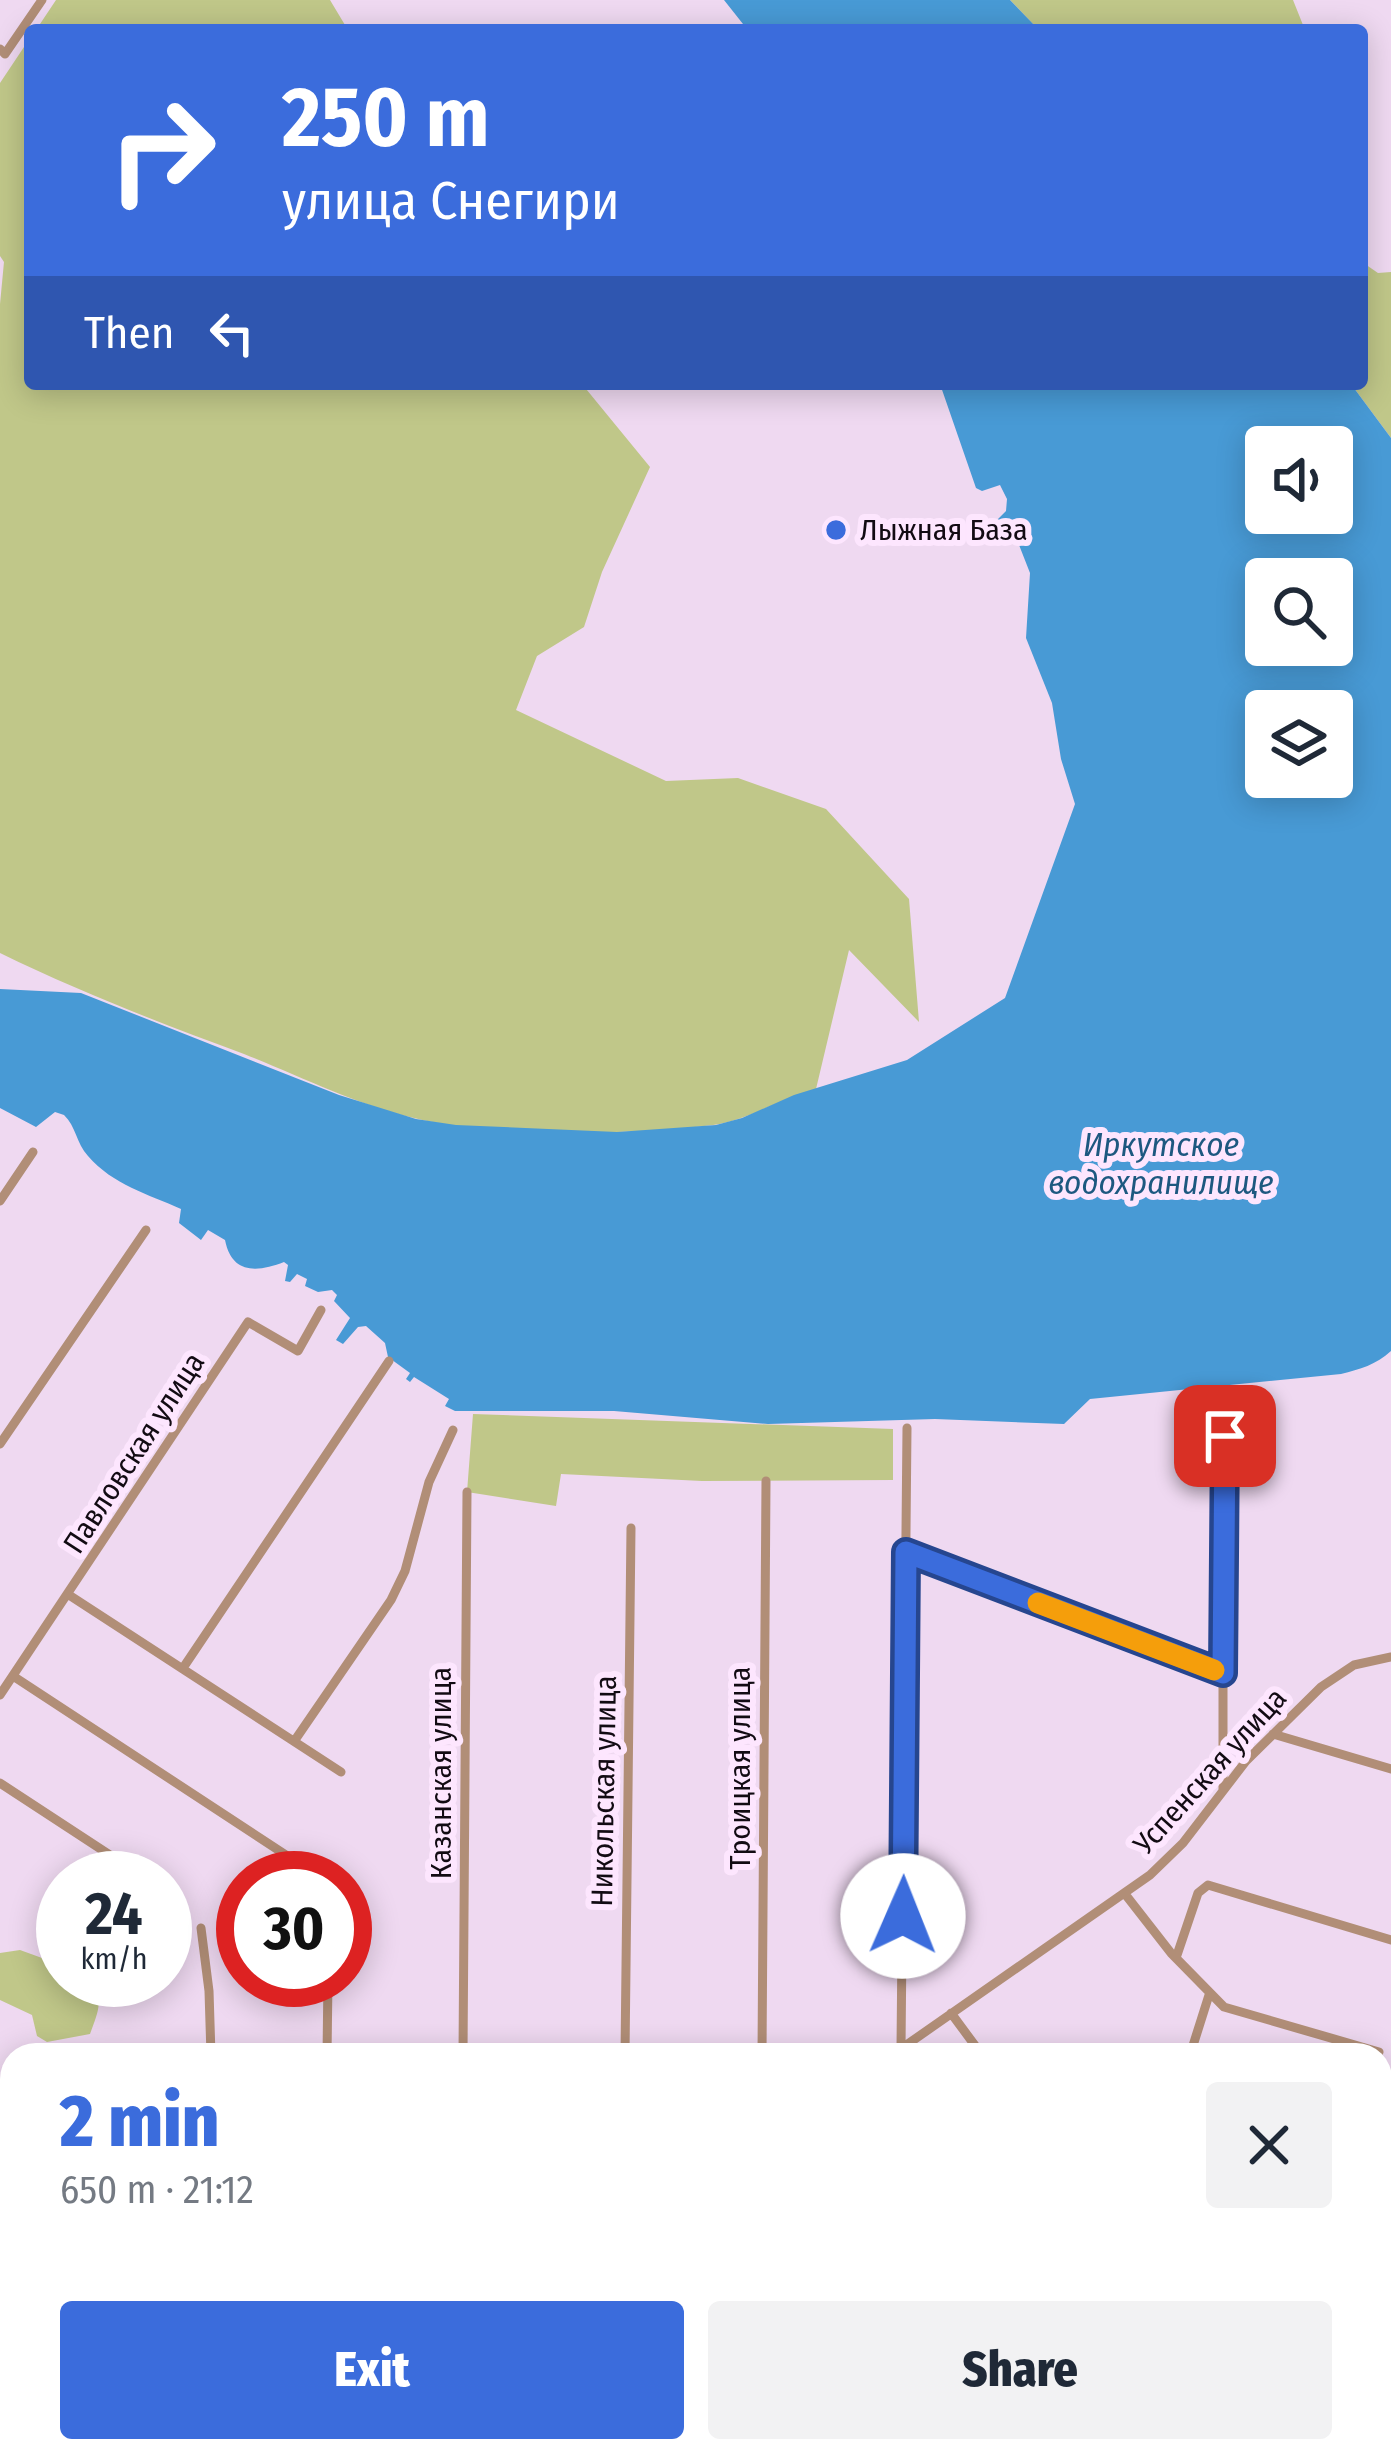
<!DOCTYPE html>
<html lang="en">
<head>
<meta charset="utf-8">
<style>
  :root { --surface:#fff; --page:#f2f2f3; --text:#1f2937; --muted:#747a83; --accent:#3b6cdc }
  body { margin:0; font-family:"Fira Sans Condensed",sans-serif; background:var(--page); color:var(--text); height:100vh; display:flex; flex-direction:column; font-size:45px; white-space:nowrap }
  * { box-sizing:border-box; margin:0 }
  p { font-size:39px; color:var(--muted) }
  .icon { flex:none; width:66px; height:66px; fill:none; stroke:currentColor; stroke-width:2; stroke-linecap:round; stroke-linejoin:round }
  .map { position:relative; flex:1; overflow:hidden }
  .panel { position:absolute; left:0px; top:2043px; width:1392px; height:420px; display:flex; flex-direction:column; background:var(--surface); border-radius:36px 36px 0 0; box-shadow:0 6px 30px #0003 }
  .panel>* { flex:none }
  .hud { position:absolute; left:24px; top:24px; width:1344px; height:366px; border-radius:12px; box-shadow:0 6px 30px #0003; background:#3b6cdc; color:#fff; overflow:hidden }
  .buttons { position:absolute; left:1245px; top:426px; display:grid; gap:24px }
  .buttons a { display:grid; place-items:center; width:108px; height:108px; border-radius:12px; background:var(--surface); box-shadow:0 6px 30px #0003; font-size:60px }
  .speed { position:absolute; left:36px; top:1851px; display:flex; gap:24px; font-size:60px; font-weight:700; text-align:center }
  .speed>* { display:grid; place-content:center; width:156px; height:156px; border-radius:50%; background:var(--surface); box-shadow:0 6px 30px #0003; line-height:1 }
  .speed small { font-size:30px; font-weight:400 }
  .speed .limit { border:18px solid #d22; background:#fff; color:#111 }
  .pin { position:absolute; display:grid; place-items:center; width:102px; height:102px; color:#fff; margin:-51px; border-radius:24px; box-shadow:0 6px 18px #0006 }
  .me { position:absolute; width:132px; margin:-66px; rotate:1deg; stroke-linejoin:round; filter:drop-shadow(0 0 9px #0008) }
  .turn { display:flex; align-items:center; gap:42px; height:252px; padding:0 60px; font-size:54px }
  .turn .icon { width:156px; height:156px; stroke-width:2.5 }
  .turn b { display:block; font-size:84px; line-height:102px }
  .then { display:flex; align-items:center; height:114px; padding:0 60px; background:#0003; gap:24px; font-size:45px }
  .round { display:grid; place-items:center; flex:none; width:126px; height:126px; border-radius:12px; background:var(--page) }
  .overview { display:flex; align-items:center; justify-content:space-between; height:204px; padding:0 60px }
  h1 { font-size:72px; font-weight:800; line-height:90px; color:var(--accent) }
  .action { display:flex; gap:24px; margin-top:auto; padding:24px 60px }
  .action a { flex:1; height:138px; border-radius:12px; background:var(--accent); color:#fff; font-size:48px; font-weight:800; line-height:138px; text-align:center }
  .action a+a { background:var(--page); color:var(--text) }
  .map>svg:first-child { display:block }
  .green { fill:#c0c789 }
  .water { fill:#489ad5; fill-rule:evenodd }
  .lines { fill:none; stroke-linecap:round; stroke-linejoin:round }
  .street { stroke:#b18e77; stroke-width:9 }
  .route-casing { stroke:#26468f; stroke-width:30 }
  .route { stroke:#3b6cdc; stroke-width:21 }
  .slow { stroke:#f59e0b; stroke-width:21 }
  .poi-dot { fill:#3b6cdc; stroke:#fde6fe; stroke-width:4.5 }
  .labels { text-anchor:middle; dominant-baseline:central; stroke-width:12; stroke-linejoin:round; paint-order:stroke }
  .poi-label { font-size:30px; fill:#120b13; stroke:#fde6fe; text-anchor:start }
  .street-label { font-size:30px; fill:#120b13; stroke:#fde6fe }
  .water-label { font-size:33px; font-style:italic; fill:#1d5880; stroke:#fde6fe }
</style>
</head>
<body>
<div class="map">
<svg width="1391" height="2463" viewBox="0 0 1391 2463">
  <rect width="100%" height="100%" fill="#efd9f1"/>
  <path class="green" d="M56 0H330L348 30H36Z
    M1010 0H1293L1305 30H1039Z
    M30 38V384H582L650 467 602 572 584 627 537 656 516 710 666 781 738 778 826 809 909 899 919 1022 849 950 816 1089C781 1098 749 1120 713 1125 630 1135 495 1138 414 1118 354 1104 300 1076 244 1054 160 1023 80 992 0 953V304L4 262 0 256V83Z
    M1362 262 1378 273 1391 272V438L1351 384H1362Z
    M473 1414 893 1429V1480L702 1481 561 1474 556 1506 467 1492Z
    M20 1950 53 1962 63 1972V1980H84C107 1996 98 2011 90 2034L47 2042 37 2036 32 2015 0 2000V1953Z
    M201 2451H755L767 2463H196Z"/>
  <path class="water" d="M724 0H1010L1039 30H757L743 24Z
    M940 384H1351L1391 438V1351C1376 1365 1360 1369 1341 1374L1090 1399 1064 1424 935 1419 768 1424 614 1411H455L445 1406 449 1399 414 1377 410 1382 406 1379 410 1373 388 1357 385 1343 366 1326 358 1327 343 1344 336 1340 350 1318 334 1301 337 1295 332 1290 318 1292 305 1286 307 1279 297 1274 290 1282 285 1281 288 1265 284 1262C258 1272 232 1275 225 1240L208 1230 201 1240 179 1223 181 1209C148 1194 113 1185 88 1156 76 1143 76 1126 64 1115L55 1112 36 1127 0 1108V989L81 993 339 1095 416 1119 456 1125 617 1132 716 1125 742 1118 794 1095 907 1060 1005 998 1075 804 1061 759 1052 703 1026 638 1030 573 1014 532 1000 529 995 522 1006 511 1007 499 1000 485 982 491 976 488ZM1266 447H1332V513H1266ZM1266 579H1332V645H1266ZM1266 711H1332V777H1266Z"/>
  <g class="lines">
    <path class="street" d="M0 49 5 54 42 0
      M0 1201 33 1152
      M0 1444 146 1230
      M906 1552 1223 1673V1790
      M69 1595 341 1772
      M183 1668 389 1361
      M1223 1673 1224 1436
      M13 1676 321 1878
      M0 1695 248 1322 298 1351 321 1310
      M1273 1734 1391 1769
      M295 1740 391 1600 405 1571 429 1482 453 1430
      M0 1783 145 1878
      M1125 1894 1171 1953 1224 2007 1379 2052
      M201 1928 209 1991 211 2055
      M1176 1958 1198 1893 1208 1885 1391 1940
      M951 2013 982 2055
      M901 2048 907 1428
      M327 2055 328 1980
      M463 2055 467 1492
      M625 2055 631 1528
      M762 2055 766 1481
      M892 2055 1150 1875 1183 1843 1246 1761 1321 1687 1354 1665 1391 1657
      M1190 2055 1209 1995
      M0 2155 12 2156
      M943 2451 956 2463
      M1208 2451 1225 2463
      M136 2463V2451
      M1079 2463 1088 2451"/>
  </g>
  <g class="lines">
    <g class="route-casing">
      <path id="route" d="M903 1916 906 1552 1223 1673 1225 1436"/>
    </g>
    <use href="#route" class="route"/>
    <path class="slow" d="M1038 1603 1214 1670"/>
  </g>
  <circle class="poi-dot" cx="836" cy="530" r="12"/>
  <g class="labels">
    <g class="poi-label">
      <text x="860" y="530">Лыжная База</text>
    </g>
    <g class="street-label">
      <text transform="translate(134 1453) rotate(-57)">Павловская улица</text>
      <text transform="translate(740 1768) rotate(-90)">Троицкая улица</text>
      <text transform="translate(1210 1771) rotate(-48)">Успенская улица</text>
      <text transform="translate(441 1773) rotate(-90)">Казанская улица</text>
      <text transform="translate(604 1791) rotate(-89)">Никольская улица</text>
    </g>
    <g class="water-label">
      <text x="1161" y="1145">Иркутское<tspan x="1161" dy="38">водохранилище</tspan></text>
    </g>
  </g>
</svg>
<div class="buttons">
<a><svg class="icon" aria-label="sound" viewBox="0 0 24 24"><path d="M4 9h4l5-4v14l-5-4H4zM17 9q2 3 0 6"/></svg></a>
<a><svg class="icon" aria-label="search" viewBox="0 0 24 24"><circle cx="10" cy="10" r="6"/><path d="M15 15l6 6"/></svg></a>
<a><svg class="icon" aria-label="layers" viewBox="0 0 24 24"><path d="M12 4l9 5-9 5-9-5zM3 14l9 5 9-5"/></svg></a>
</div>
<div class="speed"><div>24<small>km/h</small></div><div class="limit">30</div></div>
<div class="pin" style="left:1225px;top:1436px;background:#d93025"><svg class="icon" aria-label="arrive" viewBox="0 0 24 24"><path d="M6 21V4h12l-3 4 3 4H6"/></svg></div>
<svg class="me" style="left:903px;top:1916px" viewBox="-20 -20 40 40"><circle r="19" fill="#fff"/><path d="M0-13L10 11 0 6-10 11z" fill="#3b6cdc"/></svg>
<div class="hud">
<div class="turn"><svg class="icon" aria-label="right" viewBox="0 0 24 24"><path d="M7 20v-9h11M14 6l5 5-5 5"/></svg><div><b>250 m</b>улица Снегири</div></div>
<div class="then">Then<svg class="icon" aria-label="left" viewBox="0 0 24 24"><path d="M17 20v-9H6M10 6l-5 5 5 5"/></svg></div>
</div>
<section class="panel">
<div class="overview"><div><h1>2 min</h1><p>650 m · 21:12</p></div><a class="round"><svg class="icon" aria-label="close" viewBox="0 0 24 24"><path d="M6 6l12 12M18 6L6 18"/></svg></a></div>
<div class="action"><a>Exit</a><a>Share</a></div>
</section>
</div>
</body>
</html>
